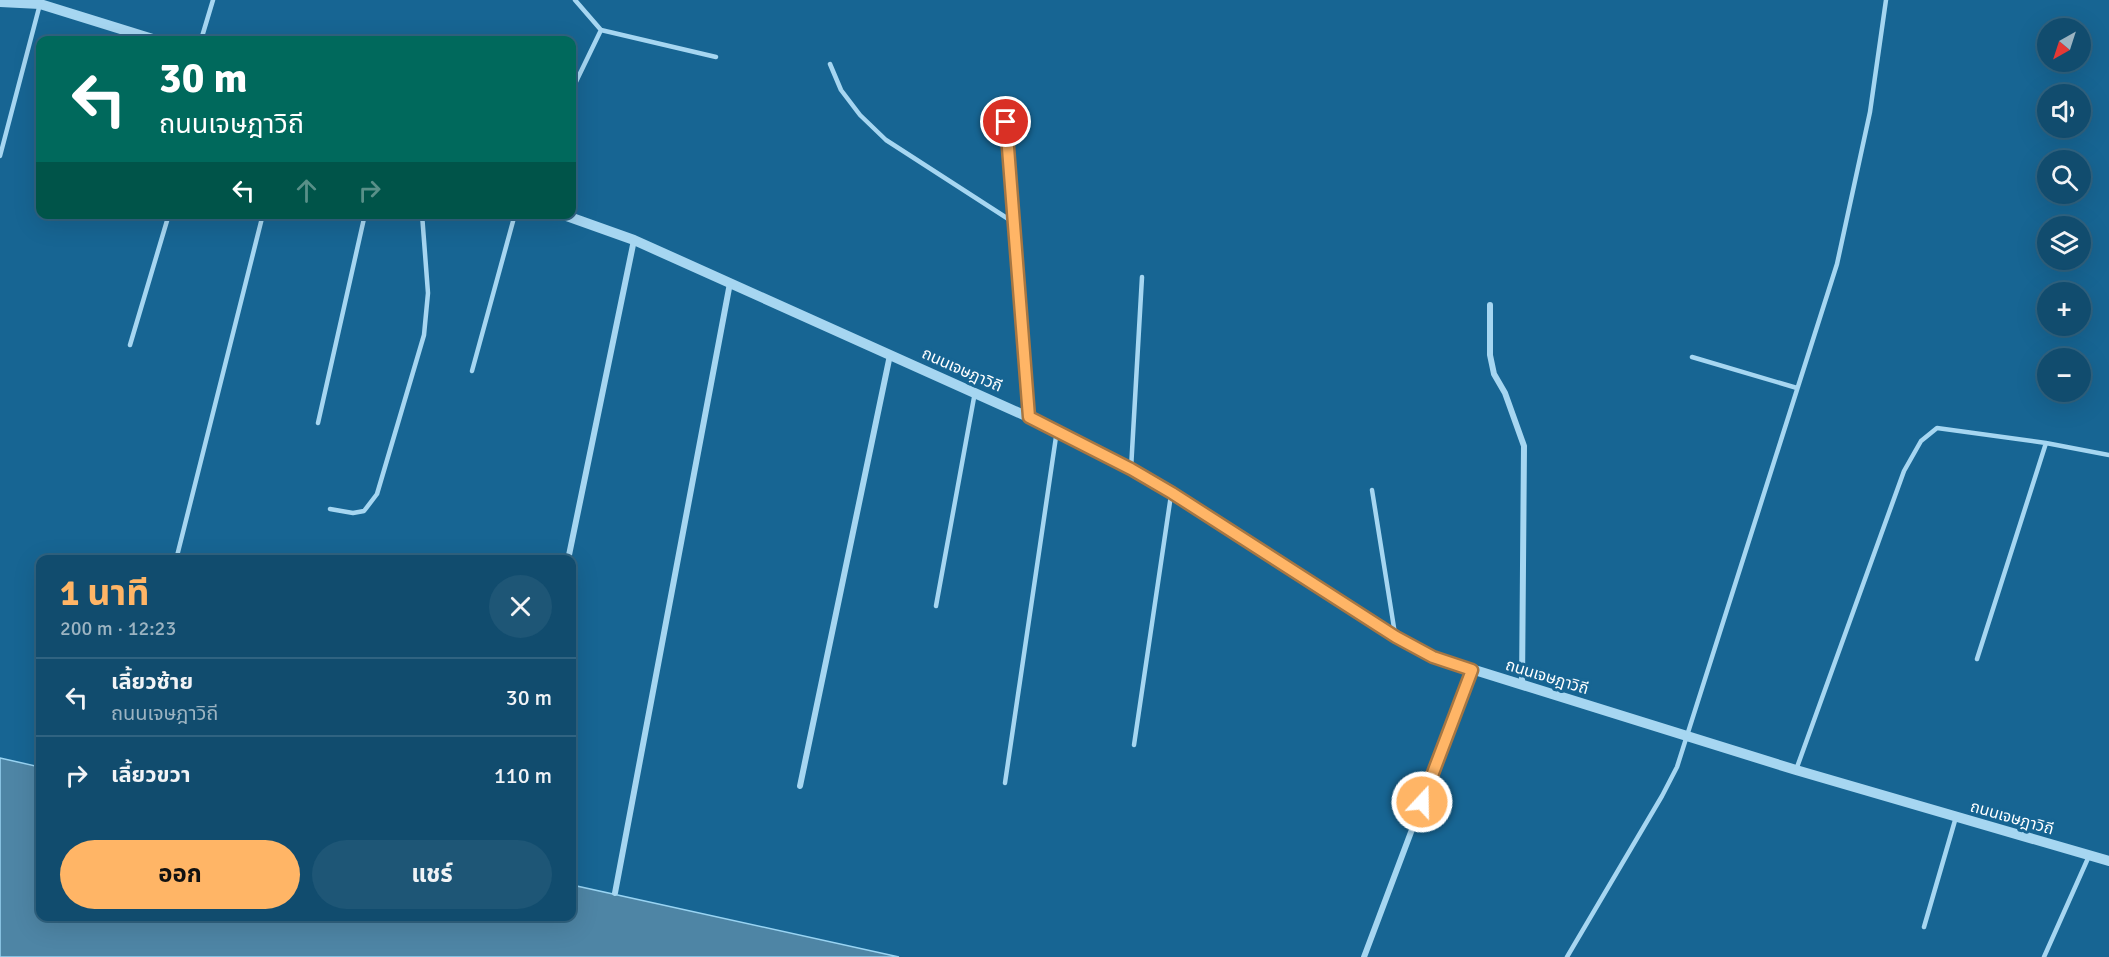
<!DOCTYPE html>
<html lang="th">
<head>
<meta charset="utf-8">
<style>
  :root { --surface:#114c6e; --page:#1e5676; --text:#f1f3f6; --muted:#9cb4c2; --line:#306381; --accent:#ffb566 }
  body { margin:0; font-family:Signika,"Noto Sans Thai",sans-serif; background:var(--page); color:var(--text); height:100vh; display:flex; flex-direction:column; font-size:22px; white-space:nowrap }
  * { box-sizing:border-box; margin:0 }
  p { font-size:20px; color:var(--muted) }
  .icon { flex:none; width:33px; height:33px; fill:none; stroke:currentColor; stroke-width:2; stroke-linecap:round; stroke-linejoin:round }
  .map { position:relative; flex:1; overflow:hidden }
  .drawer { position:absolute; left:36px; top:555px; width:540px; height:366px; display:flex; flex-direction:column; background:var(--surface); border-radius:12px; box-shadow:0 6px 24px #0002,0 0 0 2px var(--line) }
  .drawer>* { flex:none }
  .top-card { position:absolute; left:36px; top:36px; width:540px; height:183px; border-radius:12px; box-shadow:0 6px 24px #0002,0 0 0 2px var(--line); background:#00695c; color:#fff; overflow:hidden }
  .needle { width:39px; rotate:219deg }
  .fabs { position:absolute; left:2037px; top:18px; display:grid; gap:12px }
  .fabs a { display:grid; place-items:center; width:54px; height:54px; border-radius:50%; background:var(--surface); box-shadow:0 6px 24px #0002,0 0 0 2px var(--line); font-size:30px }
  .pin { position:absolute; display:grid; place-items:center; width:51px; height:51px; color:#fff; margin:-26px; border:3px solid #fff; border-radius:50%; box-shadow:0 2px 6px #0007 }
  .me { position:absolute; width:66px; margin:-33px; rotate:21deg; stroke-linejoin:round; filter:drop-shadow(0 0 4px #0008) }
  .turn { display:flex; align-items:center; gap:21px; height:126px; padding:0 24px; font-size:27px }
  .turn .icon { width:78px; height:78px; stroke-width:2.5 }
  .turn b { display:block; font-size:42px; line-height:51px }
  .lanes { display:flex; align-items:center; height:57px; padding:0 24px; background:#0003; justify-content:center; gap:30px; direction:ltr }
  .lanes .off { opacity:.35 }
  .round { display:grid; place-items:center; flex:none; width:63px; height:63px; border-radius:32px; background:var(--page) }
  .headline { display:flex; align-items:center; justify-content:space-between; height:102px; padding:0 24px }
  h1 { font-size:36px; font-weight:700; line-height:45px; color:var(--accent) }
  .action { display:flex; gap:12px; margin-top:auto; padding:12px 24px }
  .action a { flex:1; height:69px; border-radius:36px; background:var(--accent); color:#111; font-size:24px; font-weight:700; line-height:69px; text-align:center }
  .action a+a { background:var(--page); color:var(--text) }
  ul { padding:0; list-style:none }
  li { display:flex; align-items:center; gap:18px; height:78px; padding:0 24px; border-top:2px solid var(--line) }
  li div { flex:1 }
  li b { display:block; font-size:22px }
  li em { font-style:normal }
  .map>svg:first-child { display:block }
  .water { fill:#4e85a5; stroke:#99d4f3; stroke-width:1.5 }
  .lines { fill:none; stroke-linecap:round; stroke-linejoin:round }
  .service { stroke:#a6d6f1; stroke-width:4.5 }
  .minor { stroke:#a6d6f1; stroke-width:6 }
  .tertiary { stroke:#a6d6f1; stroke-width:10 }
  .route-casing { stroke:#a67642; stroke-width:15 }
  .route { stroke:#ffb566; stroke-width:10 }
  .labels { text-anchor:middle; dominant-baseline:central; stroke-width:6; stroke-linejoin:round; paint-order:stroke }
  .street-label { font-size:16px; fill:#fff; stroke:#176593 }
</style>
</head>
<body>
<div class="map">
<svg width="2109" height="957" viewBox="0 0 2109 957">
  <rect width="100%" height="100%" fill="#176593"/>
  <path class="water" d="M0 758 40 767V916H572V885L899 957H0Z"/>
  <g class="lines">
    <path class="service" d="M575 0 601 30
      M201 40 213 0
      M830 64 841 90 860 115 886 140 1013 222
      M572 90 601 30 716 57
      M1004 102 1029 417
      M0 156 40 4
      M130 345 169 214
      M1692 357 1797 388
      M472 371 515 214
      M318 423 365 214
      M1131 469 1142 277
      M1372 490 1395 634
      M330 509 353 513 364 511 377 494 424 335 428 293 422 214
      M176 560 263 214
      M936 606 975 392
      M1977 659 2046 443
      M1134 745 1171 495
      M1796 770 1904 471 1921 441 1937 428 2046 443 2109 455
      M1005 783 1057 430
      M1924 927 1956 817
      M1567 957 1662 796 1677 767 1837 264 1870 112 1886 0
      M2044 957 2089 856"/>
    <path class="minor" d="M1490 305V355L1494 374 1505 393 1524 446 1522 685
      M568 560 634 240
      M800 786 890 355
      M615 893 730 283
      M1364 957 1472 670"/>
    <path class="tertiary" d="M0 2 40 4 156 40
      M561 214 634 240 1057 430 1131 469 1396 637 1433 657 1796 770 2109 861"/>
  </g>
  <g class="lines">
    <g class="route-casing">
      <path id="route" d="M1006 122 1029 417 1131 469 1172 493 1396 637 1433 657 1472 670 1422 802"/>
    </g>
    <use href="#route" class="route"/>
  </g>
  <g class="labels">
    <g class="street-label">
      <text transform="translate(962 370) rotate(24)">ถนนเจษฎาวิถี</text>
      <text transform="translate(1547 677) rotate(17)">ถนนเจษฎาวิถี</text>
      <text transform="translate(2012 818) rotate(16)">ถนนเจษฎาวิถี</text>
    </g>
  </g>
</svg>
<div class="fabs">
<a><svg class="needle" viewBox="-14 -14 28 28"><path d="M0-13l5 13h-10z" fill="#e53935"/><path d="M0 13l5-13h-10z" fill="#9cb4c2"/></svg></a>
<a><svg class="icon" aria-label="sound" viewBox="0 0 24 24"><path d="M4 9h4l5-4v14l-5-4H4zM17 9q2 3 0 6"/></svg></a>
<a><svg class="icon" aria-label="search" viewBox="0 0 24 24"><circle cx="10" cy="10" r="6"/><path d="M15 15l6 6"/></svg></a>
<a><svg class="icon" aria-label="layers" viewBox="0 0 24 24"><path d="M12 4l9 5-9 5-9-5zM3 14l9 5 9-5"/></svg></a>
<a>+</a>
<a>−</a>
</div>
<div class="pin" style="left:1006px;top:122px;background:#d93025"><svg class="icon" aria-label="arrive" viewBox="0 0 24 24"><path d="M6 21V4h12l-3 4 3 4H6"/></svg></div>
<svg class="me" style="left:1422px;top:802px" viewBox="-20 -20 40 40"><circle r="17" fill="#ffb566" stroke="#fff" stroke-width="3"/><path d="M0-11L8 9 0 5-8 9z" fill="#fff"/></svg>
<div class="top-card">
<div class="turn"><svg class="icon" aria-label="left" viewBox="0 0 24 24"><path d="M17 20v-9H6M10 6l-5 5 5 5"/></svg><div><b>30 m</b>ถนนเจษฎาวิถี</div></div>
<div class="lanes"><svg class="icon" aria-label="left" viewBox="0 0 24 24"><path d="M17 20v-9H6M10 6l-5 5 5 5"/></svg><svg class="icon off" aria-label="ahead" viewBox="0 0 24 24"><path d="M12 20V5M6 11l6-6 6 6"/></svg><svg class="icon off" aria-label="right" viewBox="0 0 24 24"><path d="M7 20v-9h11M14 6l5 5-5 5"/></svg></div>
</div>
<section class="drawer">
<div class="headline"><div><h1>1 นาที</h1><p>200 m · 12:23</p></div><a class="round"><svg class="icon" aria-label="close" viewBox="0 0 24 24"><path d="M6 6l12 12M18 6L6 18"/></svg></a></div>
<ul>
<li><svg class="icon" aria-label="left" viewBox="0 0 24 24"><path d="M17 20v-9H6M10 6l-5 5 5 5"/></svg><div><b>เลี้ยวซ้าย</b><p>ถนนเจษฎาวิถี</p></div><em>30 m</em></li>
<li><svg class="icon" aria-label="right" viewBox="0 0 24 24"><path d="M7 20v-9h11M14 6l5 5-5 5"/></svg><div><b>เลี้ยวขวา</b></div><em>110 m</em></li>
</ul>
<div class="action"><a>ออก</a><a>แชร์</a></div>
</section>
</div>
</body>
</html>
